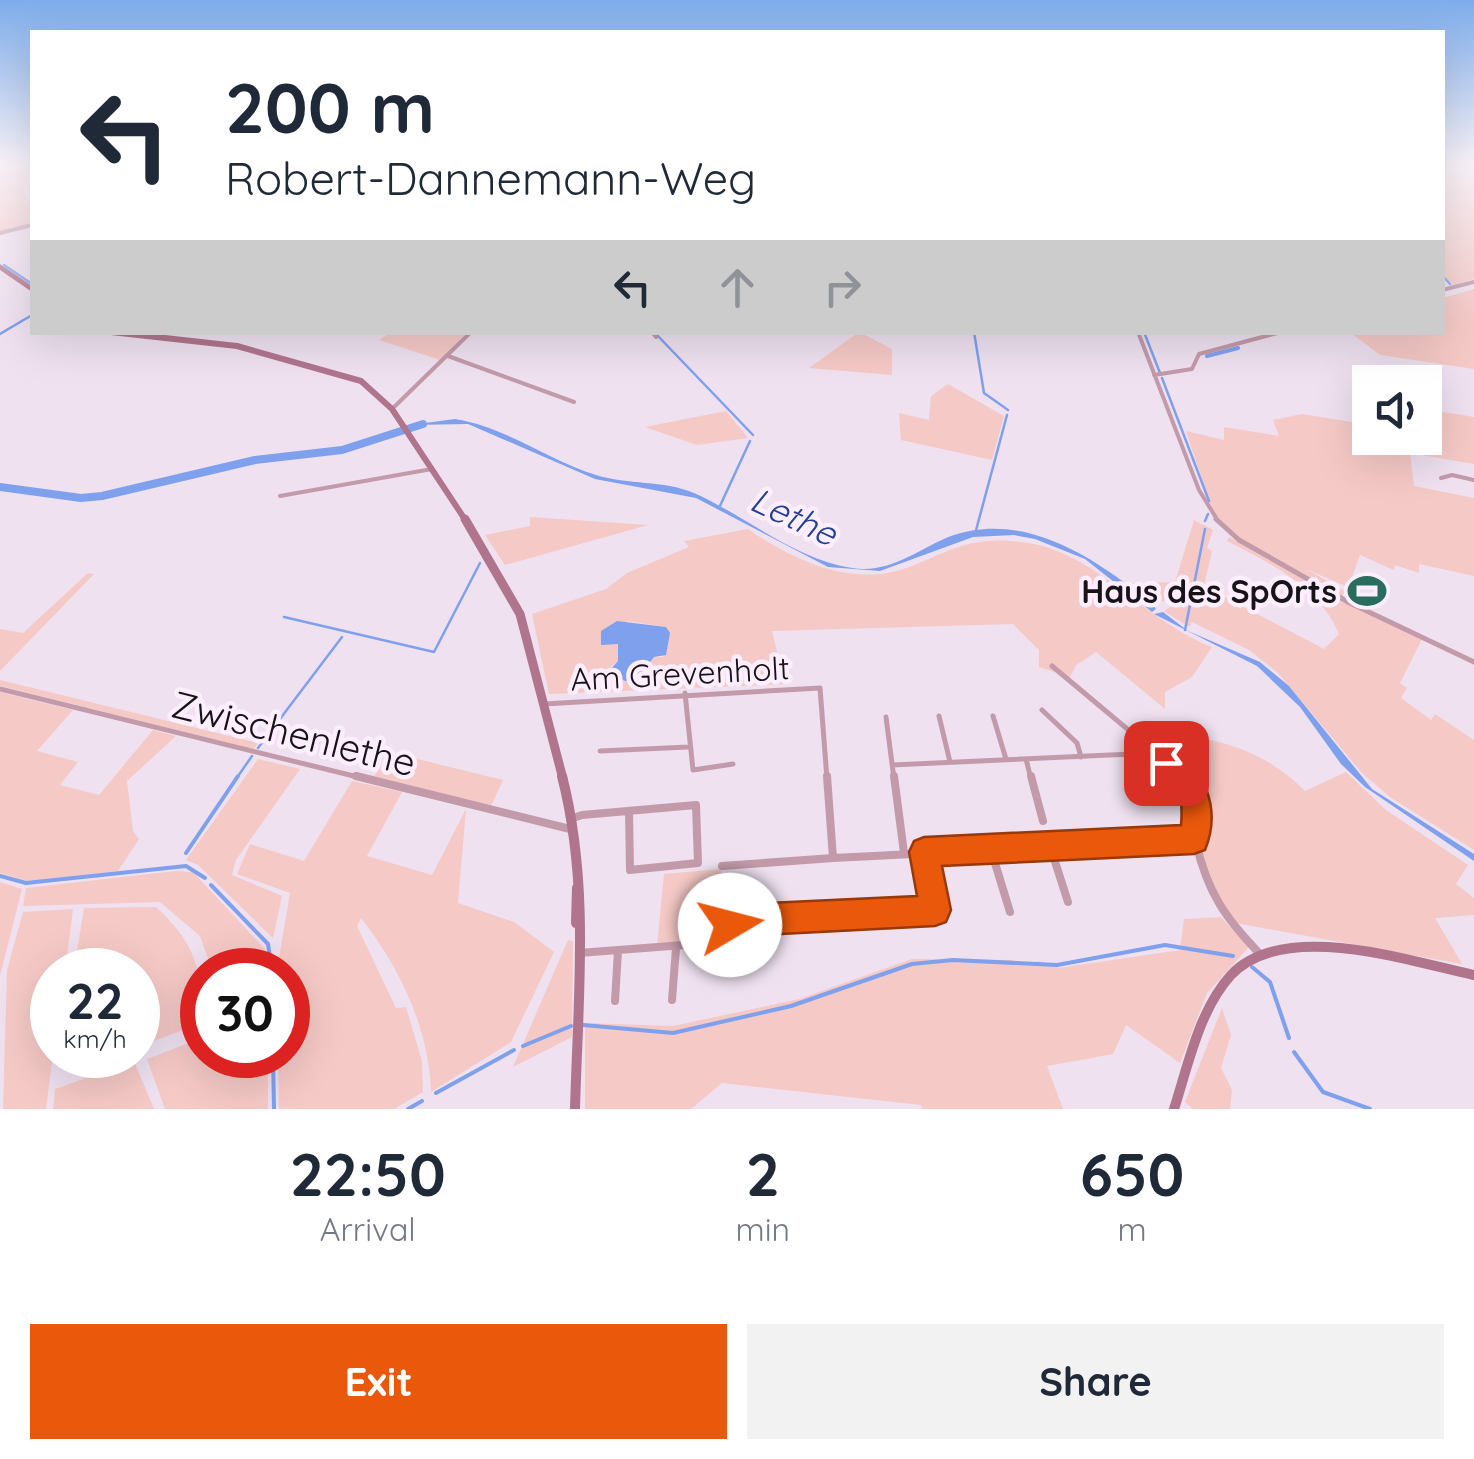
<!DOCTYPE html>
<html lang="en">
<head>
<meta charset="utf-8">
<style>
  :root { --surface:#fff; --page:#f2f2f3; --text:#1f2937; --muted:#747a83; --accent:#ea580c }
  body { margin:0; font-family:Quicksand,sans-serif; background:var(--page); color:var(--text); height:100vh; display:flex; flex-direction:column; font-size:38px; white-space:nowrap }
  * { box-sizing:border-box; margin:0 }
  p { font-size:32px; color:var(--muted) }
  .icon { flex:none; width:55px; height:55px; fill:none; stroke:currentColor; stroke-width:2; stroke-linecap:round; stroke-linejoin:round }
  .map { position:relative; height:1109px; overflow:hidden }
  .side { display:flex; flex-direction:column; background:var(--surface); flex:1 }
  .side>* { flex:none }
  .guide { position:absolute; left:30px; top:30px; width:1415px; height:305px; border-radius:0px; box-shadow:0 10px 40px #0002; background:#fff; color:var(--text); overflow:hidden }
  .fabs { position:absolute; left:1352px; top:365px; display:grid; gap:20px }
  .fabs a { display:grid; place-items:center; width:90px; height:90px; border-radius:0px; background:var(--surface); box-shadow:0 10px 40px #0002; font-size:50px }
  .speed { position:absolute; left:30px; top:948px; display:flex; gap:20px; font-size:50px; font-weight:700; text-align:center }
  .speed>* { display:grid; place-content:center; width:130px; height:130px; border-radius:50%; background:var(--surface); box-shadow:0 10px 40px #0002; line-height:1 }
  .speed small { font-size:25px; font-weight:400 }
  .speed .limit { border:15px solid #d22; background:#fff; color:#111 }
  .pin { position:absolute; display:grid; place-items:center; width:85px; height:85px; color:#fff; margin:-42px; border-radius:20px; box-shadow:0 5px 15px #0006 }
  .me { position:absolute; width:110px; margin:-55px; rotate:82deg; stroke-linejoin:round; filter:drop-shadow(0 0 8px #0008) }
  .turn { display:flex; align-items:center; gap:35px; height:210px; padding:0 30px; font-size:45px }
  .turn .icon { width:130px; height:130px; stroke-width:2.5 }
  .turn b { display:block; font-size:70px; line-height:85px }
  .lanes { display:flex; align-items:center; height:95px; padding:0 30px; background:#0003; justify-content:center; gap:50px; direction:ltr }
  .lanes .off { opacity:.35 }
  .eta { display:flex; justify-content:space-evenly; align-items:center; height:170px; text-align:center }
  .eta b { font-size:60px; font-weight:700; line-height:70px }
  .primary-button { display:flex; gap:20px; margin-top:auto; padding:20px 30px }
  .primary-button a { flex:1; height:115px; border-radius:0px; background:var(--accent); color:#fff; font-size:40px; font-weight:700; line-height:115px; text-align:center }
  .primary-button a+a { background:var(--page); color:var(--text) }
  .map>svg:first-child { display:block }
  .green { fill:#f5c9c6; fill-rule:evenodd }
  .water { fill:#7fa1ed }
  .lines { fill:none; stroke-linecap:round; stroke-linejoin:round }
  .stream-far1 { stroke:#7fa1ed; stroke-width:2.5 }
  .stream { stroke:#7fa1ed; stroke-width:4 }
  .canal { stroke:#7fa1ed; stroke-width:4 }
  .river { stroke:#7fa1ed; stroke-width:8 }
  .street-far2 { stroke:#c39aaa; stroke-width:4 }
  .street-far1 { stroke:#c39aaa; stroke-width:5 }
  .street { stroke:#c39aaa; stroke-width:8 }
  .secondary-far3 { stroke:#b0758d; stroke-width:5 }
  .secondary-far2 { stroke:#b0758d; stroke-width:6 }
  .secondary-far1 { stroke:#b0758d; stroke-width:9 }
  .secondary { stroke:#b0758d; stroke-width:10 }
  .route { fill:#ea580c; stroke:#983908; stroke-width:2.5 }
  .labels { text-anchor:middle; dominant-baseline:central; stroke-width:9; stroke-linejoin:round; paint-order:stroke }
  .poi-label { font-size:32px; font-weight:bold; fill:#181318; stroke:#fdeefd; text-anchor:end }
  .street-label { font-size:32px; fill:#181318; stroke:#fdeefd }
  .water-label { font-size:35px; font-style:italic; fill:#224098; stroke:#fdeefd }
  .near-street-label { font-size:38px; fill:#181318; stroke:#fdeefd }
</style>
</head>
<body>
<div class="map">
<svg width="1474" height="1109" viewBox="0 0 1474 1109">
  <rect width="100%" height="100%" fill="#efe1f0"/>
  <path class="green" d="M5 165H32V177H28L32 197 27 187 22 188 32 206V224L0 232V168Z
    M1443 174 1474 175V279L1453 285 1443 274Z
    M1474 289V369L1380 355 1351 333 1442 332 1443 298Z
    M859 332 892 349V375L809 368Z
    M389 333H466L440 360 379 340Z
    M948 384 1004 416 992 460 901 440 899 413 929 420 931 396Z
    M1425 409 1474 417V464L1410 453 1414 486 1474 498V576L1419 564V573L1395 565 1394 570 1360 555 1348 587 1308 570 1345 591 1342 596 1239 538 1213 512 1186 431 1224 440V427L1279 436 1273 420 1302 414 1370 425V438H1425Z
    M726 411 748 438 697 445 645 427Z
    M530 517 648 525 505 565 485 535 530 526Z
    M1194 520 1213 530 1207 548 1212 551 1204 586 1324 649 1339 634C1319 586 1271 564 1227 541L1229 537 1422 639 1400 683 1407 688 1401 698 1431 720 1435 714 1474 740V850L1390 797 1362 773 1278 673 1249 650 1192 622 1189 627 1164 611 1183 599 1181 595 1155 604 1130 583 1175 582Z
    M748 529C795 562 855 589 912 566 954 549 972 536 1021 542 1096 550 1143 621 1212 647L1192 677 1165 692V709L1096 652 1076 665 1070 677 1039 667V650L1013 624 772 631 785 684 549 694 532 614 606 589 627 573 689 547 684 541ZM627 621 666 627 663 657H654L644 675 610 667 618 661V643Z
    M88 573 94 574 0 671V629L23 633Z
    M0 680 258 743 254 749 0 686Z
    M0 692 73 710 37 751 78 762 60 785 99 795 153 730 176 736 127 781 133 831 139 839 118 871 27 881 0 873Z
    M1211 740C1249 749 1278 764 1305 791L1346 772 1386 810 1468 865 1456 884 1474 898V915L1435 918 1462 964 1235 923C1217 907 1202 869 1197 845 1187 799 1213 799 1167 760L1185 742Z
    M393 753 503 780 491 806 374 776Z
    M258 759 300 769 236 860 232 875 282 896 273 938 198 865 186 860Z
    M352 781 402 792 367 856 432 875 466 809 458 903 514 922 554 952 511 1042 431 1092C429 1028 400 968 361 918L357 926 396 1008 406 1007 422 1061 423 1092 394 1109H279L278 1055H288V970H277L290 893 237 874 250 844 304 861Z
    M721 869 722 926 696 940 657 946 664 874Z
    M176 871 193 872 265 949 266 970H212L200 936 160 902 23 906 26 888Z
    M0 882 22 889 0 976Z
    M156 907C195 943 203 970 202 1023L138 1047V970H74L84 908Z
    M73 909 65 970H52L53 1055 46 1109H3L7 970 23 912Z
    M1221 917 1249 947 1207 993 1180 1063 1126 1025 1113 1054 1047 1066 1063 1109H922L921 1105 722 1083 691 1109H585V1023L673 1026 799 999 912 959 1012 960 1015 966 1040 961 1059 968 1180 950 1184 919Z
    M568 940 573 941 572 1037 513 1067Z
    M1222 1008 1231 1035 1221 1068 1232 1090 1230 1109H1193L1185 1102Z
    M202 1038V1055H268V1109H165L147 1059Z
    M134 1061 154 1109H53L55 1089Z"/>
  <path class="water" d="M455 419C506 427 548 460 596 475 628 485 663 480 694 493 746 516 794 559 852 568 891 574 918 549 951 536 1013 514 1073 545 1121 580 1133 589 1148 597 1156 609L1152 612 1085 559 1035 539 1014 535 973 537 880 571 828 567 696 498 595 479 468 424 410 425Z
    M1163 612 1188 631 1260 662 1289 686 1372 789 1474 854V861L1365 787 1341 764 1300 707 1257 666 1154 614Z
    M617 621 666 627 670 633 666 655 654 657 637 680 625 681 609 671 618 661V644L601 645V631Z"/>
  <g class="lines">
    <path class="stream-far1" d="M4 265 32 284
      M1442 275 1450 284
      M974 332 984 393 1008 410
      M1144 332 1160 373
      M0 334 32 315
      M656 334 753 435
      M1162 378 1209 501
      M719 508 750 441
      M1205 521 1208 514
      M975 534 1007 415
      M284 617 434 652 480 563
      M1185 630 1205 529
      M258 748 342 637
      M236 779 252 756"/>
    <path class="stream" d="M186 853 238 776
      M0 876 26 883 186 866 205 878
      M211 885 268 944 272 970
      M1252 967 1270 982 1289 1038
      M583 1025 673 1033 791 1006 912 964 953 960 1057 965 1165 945 1233 956
      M523 1046 571 1026
      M1294 1052 1323 1092 1370 1109
      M273 1055 274 1109
      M436 1093 514 1050
      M408 1109 422 1101"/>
    <path class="canal" d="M1207 356 1238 348"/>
    <path class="river" d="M0 487 81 498 102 496 255 460 342 450 423 424"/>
    <path class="street-far2" d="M0 233 32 225
      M1442 290 1474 282
      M652 332 656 337
      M1138 332 1199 490 1218 521
      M448 356 574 402
      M1154 375 1192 369 1199 354 1281 332
      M392 409 471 332
      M1441 478 1452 475 1474 480
      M280 496 432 469"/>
    <path class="street-far1" d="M1216 519 1239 540 1350 603 1474 662
      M1052 666 1187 779
      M0 689 366 779
      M685 693 693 770 733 764
      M544 704 820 688 827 779
      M1042 710 1077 743 1081 757
      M939 716 950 762
      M993 716 1006 759
      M886 717 894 779
      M600 751 688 747
      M1026 759 1031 779
      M892 765 1154 753"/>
    <path class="street" d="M356 776 570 829
      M827 776 833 858 1195 840
      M894 776 904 853
      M1031 776 1043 821
      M1184 776C1201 799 1190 818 1196 843 1208 894 1226 919 1261 955
      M573 818 582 815 696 805 698 863 630 870 629 811
      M1050 846 1068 902
      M991 850 1010 912
      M722 866 833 858
      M579 953 697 944 745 920 935 910 924 852
      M672 1000 676 948
      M615 1001 618 951"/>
    <path class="secondary-far3" d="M0 267 32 289"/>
    <path class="secondary-far2" d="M111 332 237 346 361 381 392 409 466 521"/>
    <path class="secondary-far1" d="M465 519 520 614 563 779"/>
    <path class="secondary" d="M562 776C590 885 578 997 575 1109
      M576 923 577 888
      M1174 1109C1188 1066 1199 1010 1231 975 1284 919 1408 961 1474 975"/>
  </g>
  <linearGradient id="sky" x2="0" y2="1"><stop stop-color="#7eacea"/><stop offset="0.51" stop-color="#f8f2f8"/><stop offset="1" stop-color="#f8f2f8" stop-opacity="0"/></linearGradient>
  <rect width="1474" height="321" fill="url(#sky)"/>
  <path class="route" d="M1166 750C1207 765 1221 811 1205 850L1194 854 942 866 951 910 946 922 935 926 745 936 730 941 718 937 714 925 718 914 745 904 917 896 909 852 914 841 924 837 1181 825C1185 777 1167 795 1153 763L1157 754Z"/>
  <defs>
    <g id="stadium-bare" transform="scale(3)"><path d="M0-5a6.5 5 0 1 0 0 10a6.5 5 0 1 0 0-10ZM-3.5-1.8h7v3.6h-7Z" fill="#296d5f" stroke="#fdeefd" stroke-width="2.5" paint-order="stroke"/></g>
  </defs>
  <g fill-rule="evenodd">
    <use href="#stadium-bare" x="1367" y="591"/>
  </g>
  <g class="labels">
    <g class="poi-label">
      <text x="1337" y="591">Haus des SpOrts</text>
    </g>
    <g class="street-label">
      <text transform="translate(680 673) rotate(-3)">Am Grevenholt</text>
    </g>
    <g class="water-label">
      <text transform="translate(794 516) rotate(25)">Lethe</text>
    </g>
    <g class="near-street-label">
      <text transform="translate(294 733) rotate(14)">Zwischenlethe</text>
    </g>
  </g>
</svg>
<div class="fabs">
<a><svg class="icon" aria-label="sound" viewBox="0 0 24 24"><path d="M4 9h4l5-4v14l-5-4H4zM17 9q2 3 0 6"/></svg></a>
</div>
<div class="speed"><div>22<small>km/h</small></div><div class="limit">30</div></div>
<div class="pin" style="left:1166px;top:763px;background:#d93025"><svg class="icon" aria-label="arrive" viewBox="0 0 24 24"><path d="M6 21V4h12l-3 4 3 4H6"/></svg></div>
<svg class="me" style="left:730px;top:925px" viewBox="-20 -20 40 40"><circle r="19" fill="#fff"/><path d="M0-13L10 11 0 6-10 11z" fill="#ea580c"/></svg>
<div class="guide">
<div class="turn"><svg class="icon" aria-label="left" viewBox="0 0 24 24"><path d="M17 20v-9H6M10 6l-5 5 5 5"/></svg><div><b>200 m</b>Robert-Dannemann-Weg</div></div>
<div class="lanes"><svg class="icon" aria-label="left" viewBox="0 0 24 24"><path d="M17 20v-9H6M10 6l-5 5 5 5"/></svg><svg class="icon off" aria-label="ahead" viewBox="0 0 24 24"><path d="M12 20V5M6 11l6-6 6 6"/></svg><svg class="icon off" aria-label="right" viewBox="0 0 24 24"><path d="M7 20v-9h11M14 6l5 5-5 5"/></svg></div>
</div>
</div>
<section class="side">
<div class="eta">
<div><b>22:50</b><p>Arrival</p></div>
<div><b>2</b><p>min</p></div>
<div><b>650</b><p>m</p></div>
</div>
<div class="primary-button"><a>Exit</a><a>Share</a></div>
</section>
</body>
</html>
